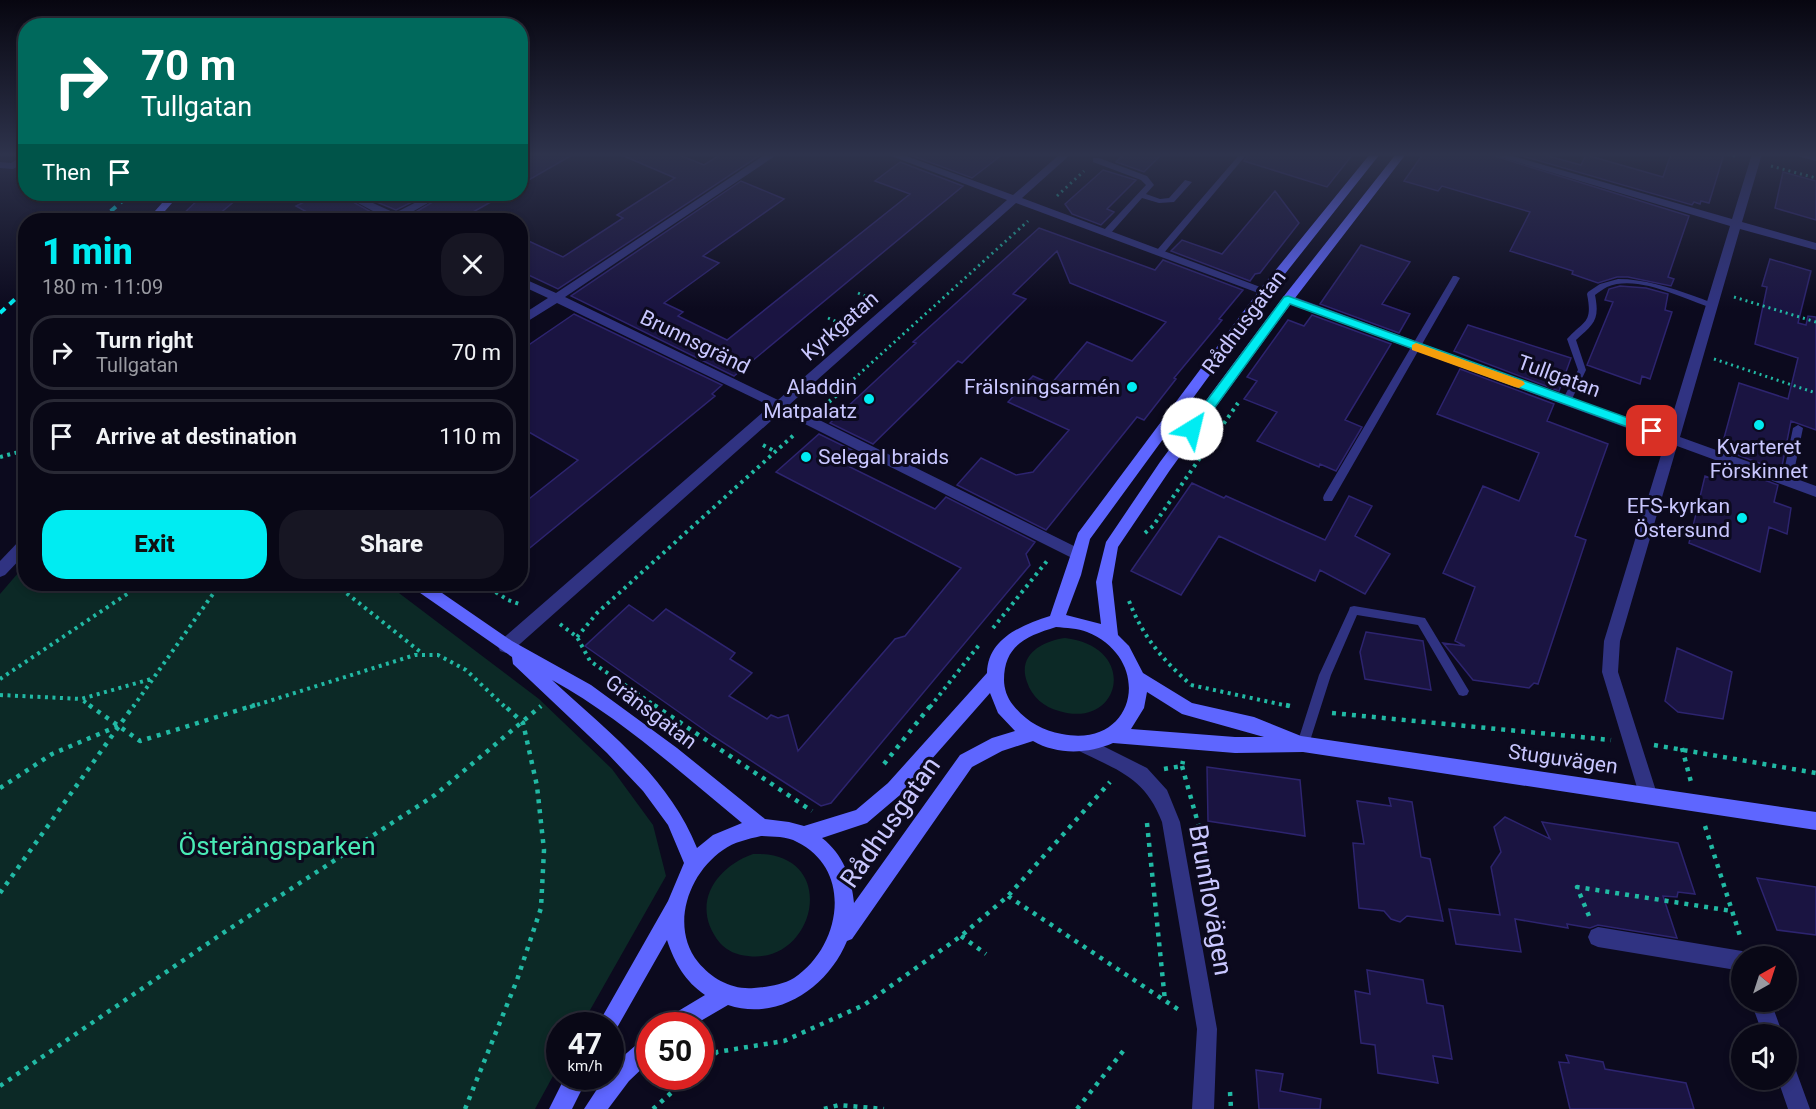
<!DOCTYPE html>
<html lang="en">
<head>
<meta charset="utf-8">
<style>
  :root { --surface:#090816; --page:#171623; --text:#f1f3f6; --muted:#999aa1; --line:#292935; --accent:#00ecf2 }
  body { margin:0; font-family:Roboto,sans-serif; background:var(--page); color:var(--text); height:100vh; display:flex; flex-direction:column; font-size:22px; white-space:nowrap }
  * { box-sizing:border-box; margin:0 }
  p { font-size:20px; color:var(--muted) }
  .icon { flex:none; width:33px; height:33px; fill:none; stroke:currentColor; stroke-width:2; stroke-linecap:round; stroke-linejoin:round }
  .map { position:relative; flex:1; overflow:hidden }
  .drawer { position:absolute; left:18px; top:213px; width:510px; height:378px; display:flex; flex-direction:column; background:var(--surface); border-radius:24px; box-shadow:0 3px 9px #0003,0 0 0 2px var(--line) }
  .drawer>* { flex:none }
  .hud { position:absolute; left:18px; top:18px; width:510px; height:183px; border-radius:24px; box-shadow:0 3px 9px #0003,0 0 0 2px var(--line); background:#00695c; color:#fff; overflow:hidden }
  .needle { width:39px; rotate:39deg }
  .tools { position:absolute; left:1731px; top:946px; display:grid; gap:12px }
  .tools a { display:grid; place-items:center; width:66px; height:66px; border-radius:50%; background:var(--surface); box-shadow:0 3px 9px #0003,0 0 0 2px var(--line); font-size:30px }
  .speed { position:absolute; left:546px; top:1012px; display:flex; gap:12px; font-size:30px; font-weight:700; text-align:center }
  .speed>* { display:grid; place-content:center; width:78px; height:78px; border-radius:50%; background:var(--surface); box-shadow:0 3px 9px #0003,0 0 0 2px var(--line); line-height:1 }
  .speed small { font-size:15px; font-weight:400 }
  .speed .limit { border:9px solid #d22; background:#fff; color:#111 }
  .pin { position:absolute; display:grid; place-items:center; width:51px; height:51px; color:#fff; margin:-26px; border-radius:12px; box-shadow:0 3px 9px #0006 }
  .me { position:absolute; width:66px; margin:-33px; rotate:36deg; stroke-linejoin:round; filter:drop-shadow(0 0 4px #0008) }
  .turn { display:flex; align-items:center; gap:21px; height:126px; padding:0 24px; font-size:27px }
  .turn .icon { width:78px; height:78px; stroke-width:2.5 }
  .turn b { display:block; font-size:42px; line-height:51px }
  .then { display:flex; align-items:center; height:57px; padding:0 24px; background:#0003; gap:12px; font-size:22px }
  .round { display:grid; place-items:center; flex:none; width:63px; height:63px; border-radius:24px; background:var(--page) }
  .head { display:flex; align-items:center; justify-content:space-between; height:102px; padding:0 24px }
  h1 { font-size:36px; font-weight:800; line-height:45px; color:var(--accent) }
  .button { display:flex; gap:12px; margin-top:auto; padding:12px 24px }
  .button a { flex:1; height:69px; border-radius:24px; background:var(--accent); color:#111; font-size:24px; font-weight:800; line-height:69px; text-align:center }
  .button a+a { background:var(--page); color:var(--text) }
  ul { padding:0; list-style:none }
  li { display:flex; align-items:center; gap:18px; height:75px; margin:0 12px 9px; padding:0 12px; border:3px solid var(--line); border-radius:24px }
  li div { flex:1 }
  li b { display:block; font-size:22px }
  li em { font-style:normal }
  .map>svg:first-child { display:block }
  .green { fill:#0c2926 }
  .building { fill:#1a1441; stroke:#2d246f; stroke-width:1.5 }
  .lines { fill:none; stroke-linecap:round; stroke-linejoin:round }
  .path-far2 { stroke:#21b9a4; stroke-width:3; stroke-dasharray:2 4; stroke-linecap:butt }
  .path-far1 { stroke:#21b9a4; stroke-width:4; stroke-dasharray:3 4.5; stroke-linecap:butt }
  .path { stroke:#21b9a4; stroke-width:4.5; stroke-dasharray:4 6; stroke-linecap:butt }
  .service { fill:#303382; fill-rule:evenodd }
  .minor { fill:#303382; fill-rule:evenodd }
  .tertiary { fill:#303382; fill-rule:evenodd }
  .secondary { fill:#5e66ff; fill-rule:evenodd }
  .rail { stroke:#00ecf2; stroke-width:4; stroke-dasharray:7 6; stroke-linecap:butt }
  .route { fill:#00ecf2; stroke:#00999d; stroke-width:1.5 }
  .slow { fill:#f59e0b }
  .poi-dot { fill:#00ecf2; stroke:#0c0a1e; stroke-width:2 }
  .labels { text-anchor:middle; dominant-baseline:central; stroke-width:6; stroke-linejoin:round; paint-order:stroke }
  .street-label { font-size:21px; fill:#c9c7ff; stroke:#0c0a1e }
  .poi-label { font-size:21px; fill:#c9c7ff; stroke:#0c0a1e; text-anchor:end }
  .near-street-label { font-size:26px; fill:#c9c7ff; stroke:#0c0a1e }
  .near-park-label { font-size:26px; fill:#49eab5; stroke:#0c0a1e }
</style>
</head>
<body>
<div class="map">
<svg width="1816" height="1109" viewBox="0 0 1816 1109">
  <rect width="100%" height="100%" fill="#0c0a1e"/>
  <path class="green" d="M25 565 26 584H387L539 699 612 769 653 825 666 876 581 1026H560L559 1065 535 1109H0V594Z
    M1065 638C1140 647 1121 730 1059 711 1044 707 1032 697 1027 682 1017 655 1042 641 1065 638Z
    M753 854C842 851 816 965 748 956 737 955 727 951 720 943 690 906 714 868 753 854Z"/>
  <path class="building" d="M531 154H574L520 185V160Z
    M619 154H677L704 165 721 154H762L558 289 520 271V237L563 257 623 218 617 215 675 178Z
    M1003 154 972 178 910 155 911 154Z
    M1124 154H1162L1144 172 1116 162Z
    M1249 154H1353L1327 187 1244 161Z
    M1423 154H1488L1689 216 1668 277 1674 279 1671 286 1628 277H1617L1598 283 1572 274 1573 271 1510 251 1530 212 1442 186 1438 191 1404 181Z
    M1515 154H1541L1581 165 1586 155 1663 177 1671 154H1724L1709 203 1701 201 1700 204 1694 202 1692 205Z
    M900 162 963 186 734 376 571 296 741 181 784 199 703 256 719 263 664 303 683 312 678 316 727 340 910 194 875 181Z
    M1103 170 1136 180 1107 209 1114 212 1101 225 1072 214 1065 204Z
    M1783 172 1816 181V220L1775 208Z
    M1275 191 1299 223 1260 273 1255 274 1250 281 1171 251 1182 240 1222 254Z
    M204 194H243L212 220H177Z
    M320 194H339L380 217 376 220H321L296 206Z
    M357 194H428L396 210Z
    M446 194H505L459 220H418L409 216Z
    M1039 228 1155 270 1163 260 1243 290 1219 319 1222 320 1174 378 1176 379 1144 420 1137 417 1046 530 957 485 981 458 1016 475 1033 472 1069 430 1008 402 1033 376 1051 384 1087 342 1132 361 1166 322 1070 283 1057 251 1013 294 1026 299 962 363 958 361 873 444 830 423 916 343 913 342Z
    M1361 245 1410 262 1382 304 1410 314 1399 333 1320 304Z
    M1770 259 1811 271 1798 323 1806 325 1808 316 1816 317V430L1791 421 1781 471 1721 449 1739 383 1788 399 1798 358 1755 344 1767 287 1762 286Z
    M1620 286 1646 288 1668 294 1665 310 1672 312 1650 379 1642 376 1640 384 1587 365 1613 302 1605 300 1609 289Z
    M574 314 722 385 712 394 715 396 520 556V506L578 460 520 427V351Z
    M1312 315 1391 344 1345 420 1362 427 1336 471 1320 464 1319 467 1257 441 1277 412 1244 399 1257 381 1247 377 1288 320 1304 326Z
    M1468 325 1571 358 1559 391 1454 351Z
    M1460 369 1554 404 1547 421 1608 444 1575 536 1586 540 1538 684 1534 683 1529 688 1473 680 1443 643 1465 646 1455 641 1475 587 1443 573 1483 486 1519 501 1539 453 1437 414Z
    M819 434 862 455 850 467 935 509 946 497 1035 542 1026 554 1030 565 831 803 821 806 713 736 585 646 629 605 653 621 666 609 735 653 730 659 752 673 729 696 767 719 771 715 778 718 788 715 798 751 895 639 905 636 961 568 776 472Z
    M1718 463 1778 485 1774 502 1791 508 1787 534 1769 527 1760 572 1689 543 1705 476 1713 479Z
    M1192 483 1224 498 1226 496 1325 540 1349 496 1372 506 1355 536 1390 554 1365 594 1320 570 1315 581 1219 536 1181 595 1131 571Z
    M1366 632 1423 641 1431 690 1365 679 1360 652Z
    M1677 648 1732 672 1723 719 1678 712 1665 701Z
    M1207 767 1300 780 1305 836 1208 821Z
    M1389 798 1412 802 1421 857 1430 859 1443 921 1407 916 1400 922 1391 919 1384 911 1359 908 1353 843 1364 844 1357 801 1391 806Z
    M1505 817 1550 839 1542 822 1678 843 1695 894 1678 892 1677 897 1663 896 1677 938 1598 925 1590 928 1567 924 1568 928 1515 919 1521 952 1456 944 1449 909 1500 915 1491 867 1501 852 1494 827Z
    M1757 878 1816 887V935L1777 930Z
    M1367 970 1423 980 1427 1003 1443 1006 1452 1059 1433 1056 1438 1083 1378 1073 1375 1045 1361 1043 1355 991 1370 994Z
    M1566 1055 1603 1062 1605 1069 1686 1083 1694 1109H1570L1559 1062 1569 1063Z
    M1256 1070 1283 1074 1280 1091 1321 1099 1320 1109H1259Z"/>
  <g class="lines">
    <path class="path-far2" d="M1727 154 1738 157
      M1771 166 1816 178
      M1057 196 1084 171
      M191 202 199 194
      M858 293 874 300
      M1734 297 1816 322
      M828 318 844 325
      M1714 359 1816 393
      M836 395 1028 221"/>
    <path class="path-far1" d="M823 407 838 394
      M763 445 776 452
      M0 457 26 450
      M1145 533 1153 526 1238 403
      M335 584 423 654
      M483 584 508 600 522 605
      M1129 601C1143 637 1162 659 1191 685
      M560 624 577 637 590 661 657 707
      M993 628 1047 561
      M577 637 597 613 796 433
      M0 679 142 584
      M1191 685 1293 707
      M0 695 81 699
      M92 707 81 699 151 679
      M133 707 220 584
      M250 707 415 655H438L466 670 505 707
      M930 707 979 645"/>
    <path class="path" d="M89 705 140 741 255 705
      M654 705 812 811
      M1286 705 1295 707
      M1332 713 1611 740
      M1654 745 1816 773
      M1682 748 1691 782
      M884 764 931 705
      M1182 766 1201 834 1218 947
      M1164 769 1182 766 1183 761
      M0 788 52 754 118 726
      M1147 823 1165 1001
      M1705 826 1741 939
      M0 893 134 705
      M1008 896 1182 1012
      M1589 916 1577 887 1732 911
      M961 936 986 954
      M700 1067 717 1052 784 1041 864 1005 961 936 1008 896 1110 782
      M0 1086 223 933 435 795 541 706
      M1230 1092 1231 1109
      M465 1109 517 980 541 908 544 850 537 786 523 723 504 705
      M653 1109 689 1077
      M824 1109 839 1105 884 1109
      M1077 1109 1124 1050"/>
    <path class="service" d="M1240 154H1247L1163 254H1157V250Z
      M1093 158H1099L1147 176 1154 185 1146 194 1160 199 1169 198 1185 180 1192 182 1174 202 1159 203 1142 198 1110 234H1104V230L1146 185 1141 180 1093 162Z
      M1453 276H1456L1460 278 1332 501H1324L1323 498 1324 495Z
      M1618 279C1644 279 1669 287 1694 296 1701 299 1710 301 1716 305L1712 308C1683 299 1638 274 1607 287 1603 289 1599 292 1595 295 1600 320 1594 324 1576 340L1586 370 1570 403H1564L1562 401 1578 370 1567 339C1584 320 1593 324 1587 294L1588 292 1600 284Z
      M1798 425 1803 428 1792 481 1787 485 1782 481 1793 428Z
      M1354 606 1425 618 1469 691 1467 695 1463 696 1459 695 1418 625 1357 615 1331 675 1309 744 1307 748 1303 749 1299 748 1297 744 1319 675 1349 610 1350 607Z"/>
    <path class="minor" d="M26 154V162L13 169 0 168V162L11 163Z
      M766 154H778L565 297 778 400 1007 200 886 154H901L1013 195 1060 154H1071L1022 198 1271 291 1265 295 1261 294 1016 203 789 405 1082 550 1084 554 1082 558H1072L781 412 512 651 506 653 500 651 498 646 500 641 770 406 557 303 520 326V316L548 298 520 285V277L556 293Z
      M1490 154H1506L1732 219 1752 154H1762L1742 222 1816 243V250L1740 229 1680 437 1816 486V497L1677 446 1620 641 1618 672 1657 794 1654 800 1648 802 1642 800 1639 794 1602 672 1604 641 1665 442 1284 302 1282 299 1288 295 1292 296 1667 433 1730 226Z
      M1796 154 1816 155V161L1797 156Z
      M341 194H353L395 213 432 194H444L403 217 405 220H385L386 218Z
      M1083 736 1147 768 1167 790 1180 822 1217 1029 1214 1109H1192L1197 1029 1162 822C1145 777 1117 770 1077 750L1074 744 1077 738Z
      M1598 927 1742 951 1750 957H1742V971L1598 947 1591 944 1588 937 1591 930Z
      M1751 1002H1771L1783 1035H1763Z
      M1786 1063 1794 1065 1810 1109H1788L1778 1080H1786Z"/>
    <path class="tertiary" d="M26 537V553L5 575 0 577V561L21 539Z"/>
    <path class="secondary" d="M1370 154H1380L1269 294 1090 539 1081 575 1066 615 1101 624 1096 582 1106 542 1160 462 1284 296 1396 154H1406L1292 302 1170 470 1118 547 1112 582 1118 635 1129 646 1143 673 1192 703 1254 717 1301 736 1816 812V830L1303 752 1235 753 1113 743C1088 754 1057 755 1033 741L1002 751 972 767 852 939 847 941C828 987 778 1022 728 1005L692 1026H662L665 1019 705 995C685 981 675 964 667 940L614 1033 610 1035V1026H597L668 901 684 863 668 825 643 791 607 753 513 664 512 657 413 588 411 584H429L512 641 591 685 677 748 765 819 789 822 804 826 856 810 888 783 987 673C988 638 1022 625 1050 616L1078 533 1261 288ZM1056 627C1066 628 1078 628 1087 632 1154 659 1137 749 1062 734 1041 730 1026 721 1013 705 1007 698 1004 688 1004 680 1004 645 1027 636 1056 627ZM552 680C621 718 681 773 742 823L713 835 697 848C669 777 606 730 552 680ZM1147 692 1182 714 1264 737H1235L1131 729 1144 708ZM990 693 998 713 1015 731 992 738 960 755 854 903C852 879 843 854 822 838L867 823 900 795ZM761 836C772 837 787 836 797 842 854 870 841 947 794 978 782 985 767 987 754 988 732 990 712 979 698 962 670 927 688 874 723 850 734 842 748 839 761 836Z
      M170 194H180L157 220H147Z
      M650 1036V1061L629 1081 608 1109H584L605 1077H610V1069L613 1065 643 1039Z
      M565 1077H588L572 1109H549Z"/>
    <path class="rail" d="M101 220 130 194
      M0 313 26 289"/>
  </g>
  <linearGradient id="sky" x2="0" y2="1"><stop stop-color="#070610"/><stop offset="0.5" stop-color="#2e334c"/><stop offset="1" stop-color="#2e334c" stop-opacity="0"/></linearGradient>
  <rect width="1816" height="309" fill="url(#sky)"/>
  <path class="route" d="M1288 296 1656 428 1658 431 1656 434H1647L1290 304 1197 432H1188V426L1284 297Z"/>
  <path class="slow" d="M1416 343 1523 381 1525 384 1519 388 1515 387 1412 350V345Z"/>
  <g class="poi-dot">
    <circle cx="1132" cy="387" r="6"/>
    <circle cx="869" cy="399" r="6"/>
    <circle cx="1759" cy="425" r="6"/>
    <circle cx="806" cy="457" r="6"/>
    <circle cx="1742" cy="518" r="6"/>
  </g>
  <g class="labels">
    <g class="street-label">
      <text transform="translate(1244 322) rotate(-53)">Rådhusgatan</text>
      <text transform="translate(840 326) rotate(-41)">Kyrkgatan</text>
      <text transform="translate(695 342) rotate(26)">Brunnsgränd</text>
      <text transform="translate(1559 376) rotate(20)">Tullgatan</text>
      <text transform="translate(651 712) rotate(37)">Gränsgatan</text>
      <text transform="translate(1563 759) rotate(8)">Stuguvägen</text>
    </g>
    <g class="poi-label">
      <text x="857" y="387">Aladdin<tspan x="857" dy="24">Matpalatz</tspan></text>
      <text x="1120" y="387">Frälsningsarmén</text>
      <text x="1759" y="447" text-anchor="middle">Kvarteret<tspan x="1759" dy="24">Förskinnet</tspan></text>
      <text x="818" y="457" text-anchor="start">Selegal braids</text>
      <text x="1730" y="506">EFS-kyrkan<tspan x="1730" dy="24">Östersund</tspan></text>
    </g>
    <g class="near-street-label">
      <text transform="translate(890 822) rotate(-55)">Rådhusgatan</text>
      <text transform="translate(1211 900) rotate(80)">Brunflovägen</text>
    </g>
    <g class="near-park-label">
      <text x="277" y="846">Österängsparken</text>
    </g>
  </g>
</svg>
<div class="tools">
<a><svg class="needle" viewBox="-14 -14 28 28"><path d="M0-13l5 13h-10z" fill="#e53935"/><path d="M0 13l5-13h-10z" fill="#999aa1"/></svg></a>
<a><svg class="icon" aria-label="sound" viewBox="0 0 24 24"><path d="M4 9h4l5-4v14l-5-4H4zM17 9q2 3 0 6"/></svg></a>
</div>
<div class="speed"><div>47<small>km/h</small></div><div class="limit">50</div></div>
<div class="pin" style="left:1652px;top:431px;background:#d93025"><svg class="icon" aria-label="arrive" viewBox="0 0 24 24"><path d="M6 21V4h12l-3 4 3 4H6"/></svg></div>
<svg class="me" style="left:1192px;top:429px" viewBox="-20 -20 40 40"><circle r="19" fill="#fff"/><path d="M0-13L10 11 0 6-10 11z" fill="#00ecf2"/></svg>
<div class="hud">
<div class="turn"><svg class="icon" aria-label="right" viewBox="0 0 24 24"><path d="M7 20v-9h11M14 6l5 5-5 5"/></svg><div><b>70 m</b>Tullgatan</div></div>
<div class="then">Then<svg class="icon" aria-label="arrive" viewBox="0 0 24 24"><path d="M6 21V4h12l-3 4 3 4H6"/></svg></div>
</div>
<section class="drawer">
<div class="head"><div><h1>1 min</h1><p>180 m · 11:09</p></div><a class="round"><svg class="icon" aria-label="close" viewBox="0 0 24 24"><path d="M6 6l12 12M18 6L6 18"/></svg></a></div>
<ul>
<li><svg class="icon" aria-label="right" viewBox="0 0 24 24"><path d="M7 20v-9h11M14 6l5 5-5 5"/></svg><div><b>Turn right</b><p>Tullgatan</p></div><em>70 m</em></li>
<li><svg class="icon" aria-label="arrive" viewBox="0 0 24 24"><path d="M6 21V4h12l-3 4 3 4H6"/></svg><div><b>Arrive at destination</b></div><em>110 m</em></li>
</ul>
<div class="button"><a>Exit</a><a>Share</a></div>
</section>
</div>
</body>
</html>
